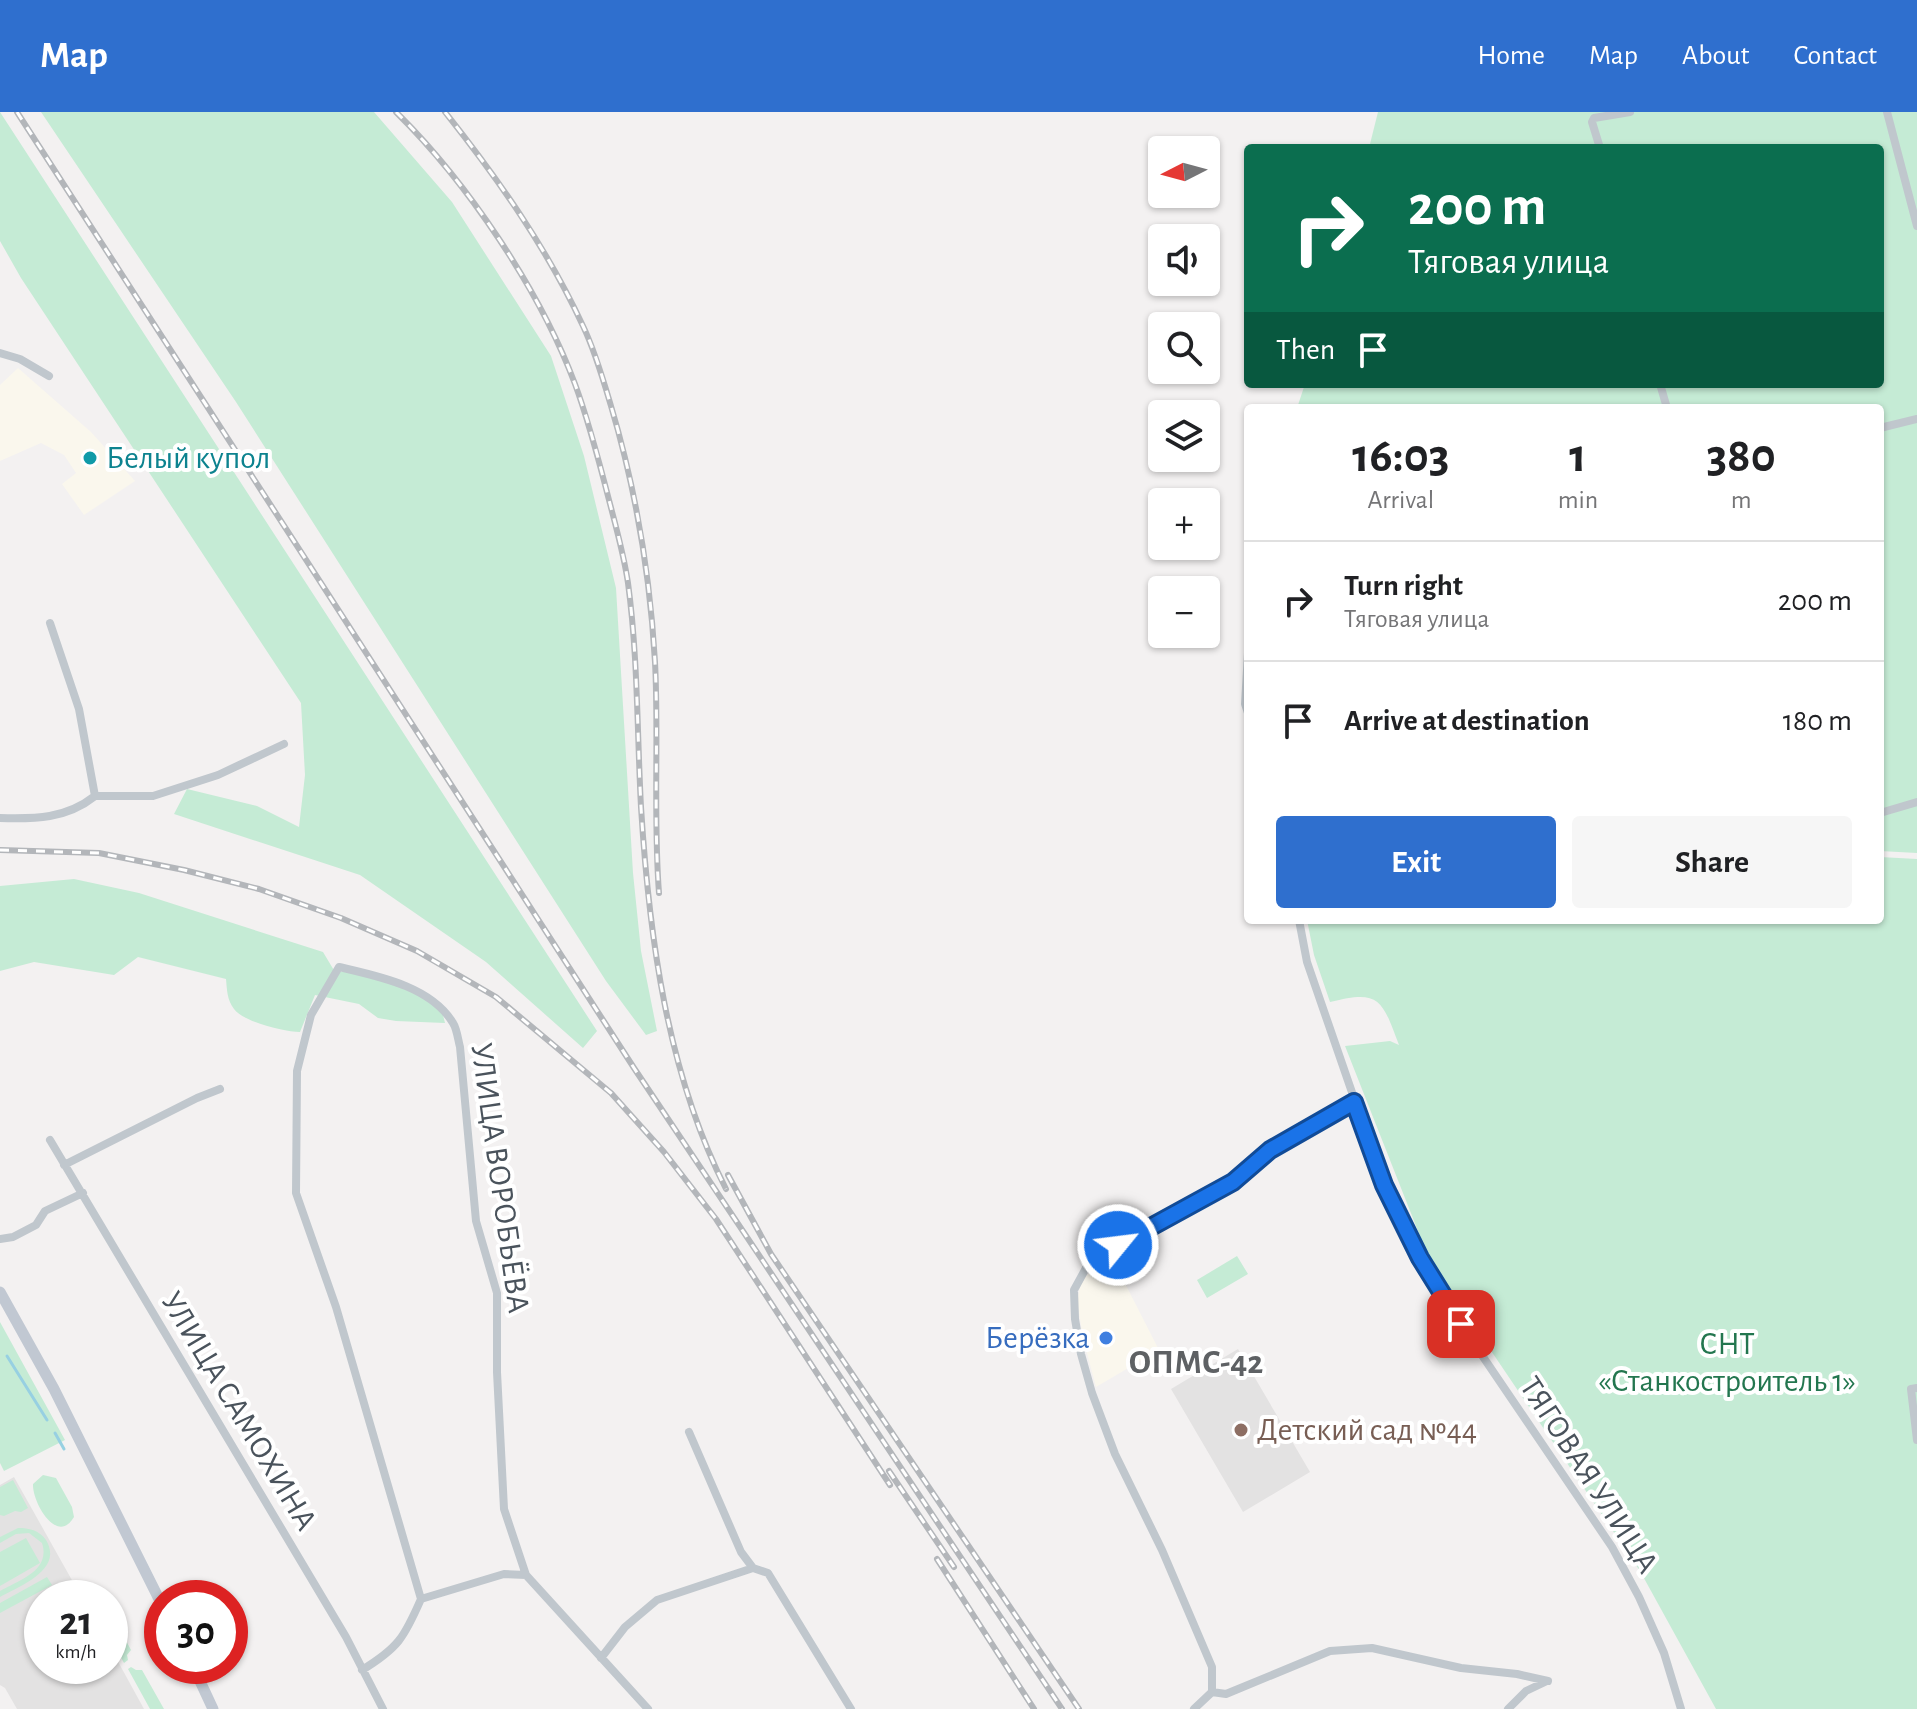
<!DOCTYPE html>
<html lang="en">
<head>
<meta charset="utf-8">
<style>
  :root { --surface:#fff; --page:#f6f6f6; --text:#202124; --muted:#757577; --line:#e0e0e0; --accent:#2f6fce }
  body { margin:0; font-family:"Alegreya Sans",sans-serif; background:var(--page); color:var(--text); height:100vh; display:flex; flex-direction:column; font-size:30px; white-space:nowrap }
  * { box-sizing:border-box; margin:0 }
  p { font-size:26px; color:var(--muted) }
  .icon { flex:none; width:44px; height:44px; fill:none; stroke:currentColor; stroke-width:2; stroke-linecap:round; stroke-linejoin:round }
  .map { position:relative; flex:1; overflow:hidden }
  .details { position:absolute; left:1244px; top:292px; width:640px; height:520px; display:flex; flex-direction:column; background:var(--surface); border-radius:8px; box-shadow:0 2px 6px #0004 }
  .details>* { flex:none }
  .hud { position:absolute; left:1244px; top:32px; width:640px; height:244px; border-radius:8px; box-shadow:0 2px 6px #0004; background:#0b6e4f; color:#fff; overflow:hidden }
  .needle { width:52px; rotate:264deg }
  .fabs { position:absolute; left:1148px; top:24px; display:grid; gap:16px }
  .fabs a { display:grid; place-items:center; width:72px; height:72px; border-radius:8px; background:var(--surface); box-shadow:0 2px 6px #0004; font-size:40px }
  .speed { position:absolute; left:24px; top:1468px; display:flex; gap:16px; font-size:40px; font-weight:700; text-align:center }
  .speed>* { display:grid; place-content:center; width:104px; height:104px; border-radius:50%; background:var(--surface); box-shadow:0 2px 6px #0004; line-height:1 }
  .speed small { font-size:20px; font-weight:400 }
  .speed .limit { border:12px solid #d22; background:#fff; color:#111 }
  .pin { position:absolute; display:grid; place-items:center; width:68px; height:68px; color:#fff; margin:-34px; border-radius:16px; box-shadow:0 4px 12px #0006 }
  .me { position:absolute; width:88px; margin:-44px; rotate:61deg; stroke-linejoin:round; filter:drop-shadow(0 0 6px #0008) }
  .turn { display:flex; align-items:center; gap:28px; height:168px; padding:0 32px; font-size:36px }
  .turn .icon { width:104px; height:104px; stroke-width:2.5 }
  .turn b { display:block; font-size:56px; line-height:68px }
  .then { display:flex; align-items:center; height:76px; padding:0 32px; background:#0003; gap:16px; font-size:30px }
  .eta { display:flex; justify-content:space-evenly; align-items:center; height:136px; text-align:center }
  .eta b { font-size:48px; font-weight:600; line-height:56px }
  .button { display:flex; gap:16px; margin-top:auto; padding:16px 32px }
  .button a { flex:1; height:92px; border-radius:8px; background:var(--accent); color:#fff; font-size:32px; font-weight:600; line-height:92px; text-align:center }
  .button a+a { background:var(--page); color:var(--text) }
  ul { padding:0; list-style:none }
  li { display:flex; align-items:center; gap:24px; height:120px; padding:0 32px; border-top:2px solid var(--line) }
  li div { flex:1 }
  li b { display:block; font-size:30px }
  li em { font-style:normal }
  header { display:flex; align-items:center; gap:48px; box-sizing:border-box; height:112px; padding:0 40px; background:var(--accent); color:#fff }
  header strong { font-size:38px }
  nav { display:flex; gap:44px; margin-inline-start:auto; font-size:28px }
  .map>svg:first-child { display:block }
  .commercial { fill:#faf7ed }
  .education { fill:#e3e2e2 }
  .green { fill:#c5ebd5 }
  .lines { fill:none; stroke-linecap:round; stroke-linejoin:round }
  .stream { stroke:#97d0e2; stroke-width:3 }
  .street { stroke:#c0c7cd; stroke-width:8 }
  .secondary { stroke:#c1c8d2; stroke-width:11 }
  .rail-casing { stroke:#b3b6ba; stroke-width:6 }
  .rail { stroke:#fff; stroke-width:3; stroke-dasharray:9; stroke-linecap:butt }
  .route-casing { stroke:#114b97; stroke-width:20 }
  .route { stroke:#1a73e8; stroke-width:14 }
  .culture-dot { fill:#0f9aa8; stroke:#fff; stroke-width:3 }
  .shop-dot { fill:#3f7fe0; stroke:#fff; stroke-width:3 }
  .education-dot { fill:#8d6e63; stroke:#fff; stroke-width:3 }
  .labels { text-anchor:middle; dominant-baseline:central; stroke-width:8; stroke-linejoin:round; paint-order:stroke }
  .culture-label { font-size:32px; fill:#0d838f; stroke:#fff; text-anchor:start }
  .street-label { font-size:32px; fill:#4a535c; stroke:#fff }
  .shop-label { font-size:32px; fill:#366cbe; stroke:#fff; text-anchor:end }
  .park-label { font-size:32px; fill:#23764f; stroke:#fff }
  .education-label { font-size:32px; fill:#785e54; stroke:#fff; text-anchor:start }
  .neighbourhood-label { font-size:34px; font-weight:bold; fill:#5e6164; stroke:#fff }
</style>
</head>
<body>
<header>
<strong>Map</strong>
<nav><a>Home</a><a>Map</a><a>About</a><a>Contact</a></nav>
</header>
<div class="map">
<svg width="1917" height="1597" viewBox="0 0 1917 1597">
  <rect width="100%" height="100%" fill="#f3f1f1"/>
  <path class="commercial" d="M18 256 91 320 135 369 84 403 62 372 76 361 64 343 41 331 0 349V273Z
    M1110 1142 1159 1238 1096 1275 1083 1226 1077 1188 1082 1168Z"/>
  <path class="education" d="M1238 1237 1310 1360 1243 1400 1171 1277Z
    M14 1365 82 1486H42V1554H110V1535L144 1597H17L5 1576 0 1573V1373Z"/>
  <path class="green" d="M0 0 597 919 583 936 486 850 360 763 174 702 187 677 257 694 299 715 305 663 301 591 21 166 0 129Z
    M41 0H374L452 90 551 244 584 344 616 476 633 761 641 839 657 919 646 923 606 869 236 290Z
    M1378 0H1917V741L1880 739V296H1297L1305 272H1880V36H1369Z
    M1880 745 1917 747V1597H1716L1640 1459 1429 1147 1345 934 1390 929 1399 933C1382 888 1380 877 1330 890L1314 843 1307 808H1880Z
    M74 767 139 781 323 840 335 860 367 859 409 876 442 899 445 911 396 909 378 906 359 892 315 883 300 920C284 920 244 910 234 897 227 888 227 878 226 867L138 845 114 863 34 850 0 859V774Z
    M1237 1144 1248 1162 1207 1186 1197 1168Z
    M0 1210 65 1328 4 1359 0 1351Z
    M43 1363 56 1366 72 1395 74 1405C57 1434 32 1390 33 1372Z
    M13 1368 28 1396 21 1400 15 1399 4 1404 0 1403V1375Z
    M18 1416C29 1416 39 1418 46 1428 64 1458 19 1474 0 1485V1479C19 1468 51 1459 42 1431L29 1421 16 1422 0 1431V1425Z
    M26 1426 40 1451 0 1474V1440Z
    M47 1465 52 1473 0 1501V1491Z
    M110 1499 131 1538 127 1543 128 1548 124 1551 110 1525Z
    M131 1555 136 1558H142L164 1597H150L128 1557Z"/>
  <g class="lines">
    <path class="stream" d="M7 1244 47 1308
      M55 1321 64 1337"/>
    <path class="street" d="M1887 0 1917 114
      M1600 36 1592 10 1594 6 1630 0
      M0 241 20 247 49 264
      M1660 272 1667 296
      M1880 316 1917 307
      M1248 541 1245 592 1248 601
      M95 684H153L218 663 284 632
      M1880 701 1917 690
      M0 706C35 707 66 707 95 684L79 597 50 511
      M1299 808 1307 850 1384 1073 1420 1146 1475 1233 1612 1435 1639 1485 1664 1541 1681 1597
      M50 1028 346 1525 383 1597
      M64 1053 197 986 220 977
      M0 1127 13 1125 36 1113 45 1099 83 1081
      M1917 1276 1911 1277 1917 1328
      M689 1320 741 1440 753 1456 768 1461 851 1597
      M421 1487 504 1462 526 1463
      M601 1546 625 1515 657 1488 753 1456
      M362 1558C398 1536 404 1526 421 1487L336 1195 296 1081 297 959 311 903 339 855C377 864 431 874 453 911 457 917 458 928 460 935L476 1109 497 1181V1260L504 1397 526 1463 648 1597
      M1212 1580 1226 1582 1330 1539 1372 1536 1461 1556 1517 1562 1548 1569
      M1194 1597 1212 1580V1555L1162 1438 1115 1342 1092 1281 1081 1242 1075 1207 1074 1178 1086 1156 1099 1144 1233 1070 1270 1038 1354 990
      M1508 1597 1526 1579 1547 1569"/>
    <path class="secondary" d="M0 1180 54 1277 162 1493
      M193 1554 213 1597"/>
    <g class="rail-casing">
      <path id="rail" d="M17 0 634 956 1062 1597
        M396 0C467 70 540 178 575 272 589 310 599 349 609 388 616 415 624 443 628 471 638 545 637 620 641 695 649 824 667 961 726 1077
        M445 0C498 67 547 136 583 214 595 239 603 267 611 294 636 378 650 462 655 550 659 627 653 704 659 781
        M0 738 99 741 184 758 259 777 341 806 417 839 496 885 611 981 664 1040 716 1107 890 1373
        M728 1063 771 1142 1079 1597
        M889 1359 954 1455
        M937 1447 1034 1597"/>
    </g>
    <use href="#rail" class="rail"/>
  </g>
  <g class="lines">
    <g class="route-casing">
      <path id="route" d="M1118 1133 1233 1070 1270 1038 1354 990 1384 1073 1420 1146 1461 1212"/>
    </g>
    <use href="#route" class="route"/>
  </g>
  <circle class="culture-dot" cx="90" cy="346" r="8"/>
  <circle class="shop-dot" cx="1106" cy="1226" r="8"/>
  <circle class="education-dot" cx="1241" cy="1318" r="8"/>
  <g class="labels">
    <g class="culture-label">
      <text x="106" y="346">Белый купол</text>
    </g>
    <g class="street-label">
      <text transform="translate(500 1066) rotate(82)">УЛИЦА ВОРОБЬЁВА</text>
      <text transform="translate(239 1299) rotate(59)">УЛИЦА САМОХИНА</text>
      <text transform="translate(1589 1363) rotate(57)">ТЯГОВАЯ УЛИЦА</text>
    </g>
    <g class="shop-label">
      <text x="1090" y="1226">Берёзка</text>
    </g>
    <g class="park-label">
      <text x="1727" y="1232">СНТ<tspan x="1727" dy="37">«Станкостроитель 1»</tspan></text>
    </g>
    <g class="education-label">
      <text x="1257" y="1318">Детский сад №44</text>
    </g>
    <g class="neighbourhood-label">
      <text x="1196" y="1251">ОПМС-42</text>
    </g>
  </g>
</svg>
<div class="fabs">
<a><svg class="needle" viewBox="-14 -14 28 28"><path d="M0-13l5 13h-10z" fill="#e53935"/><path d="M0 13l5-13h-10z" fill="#757577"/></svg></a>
<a><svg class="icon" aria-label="sound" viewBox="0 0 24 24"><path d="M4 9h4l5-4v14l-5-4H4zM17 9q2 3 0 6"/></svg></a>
<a><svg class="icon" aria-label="search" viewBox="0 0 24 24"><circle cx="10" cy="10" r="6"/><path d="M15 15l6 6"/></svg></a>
<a><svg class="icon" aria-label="layers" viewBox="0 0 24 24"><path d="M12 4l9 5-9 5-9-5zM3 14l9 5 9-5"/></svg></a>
<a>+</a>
<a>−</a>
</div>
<div class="speed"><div>21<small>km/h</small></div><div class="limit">30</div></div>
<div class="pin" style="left:1461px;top:1212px;background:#d93025"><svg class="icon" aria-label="arrive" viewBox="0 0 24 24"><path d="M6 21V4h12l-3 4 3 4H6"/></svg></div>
<svg class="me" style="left:1118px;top:1133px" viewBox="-20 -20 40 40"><circle r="17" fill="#1a73e8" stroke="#fff" stroke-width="3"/><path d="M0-11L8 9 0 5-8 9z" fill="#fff"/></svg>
<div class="hud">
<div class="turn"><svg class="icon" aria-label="right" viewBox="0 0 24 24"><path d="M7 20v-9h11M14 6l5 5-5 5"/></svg><div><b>200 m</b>Тяговая улица</div></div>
<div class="then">Then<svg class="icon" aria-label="arrive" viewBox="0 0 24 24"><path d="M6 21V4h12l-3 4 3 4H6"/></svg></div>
</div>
<section class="details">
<div class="eta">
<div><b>16:03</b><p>Arrival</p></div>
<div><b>1</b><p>min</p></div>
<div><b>380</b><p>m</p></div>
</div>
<ul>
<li><svg class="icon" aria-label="right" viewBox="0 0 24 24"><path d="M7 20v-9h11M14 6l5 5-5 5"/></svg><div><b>Turn right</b><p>Тяговая улица</p></div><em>200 m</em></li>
<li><svg class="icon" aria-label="arrive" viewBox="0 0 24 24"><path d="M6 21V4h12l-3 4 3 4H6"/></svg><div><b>Arrive at destination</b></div><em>180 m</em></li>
</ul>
<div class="button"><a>Exit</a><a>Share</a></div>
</section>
</div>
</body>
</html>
